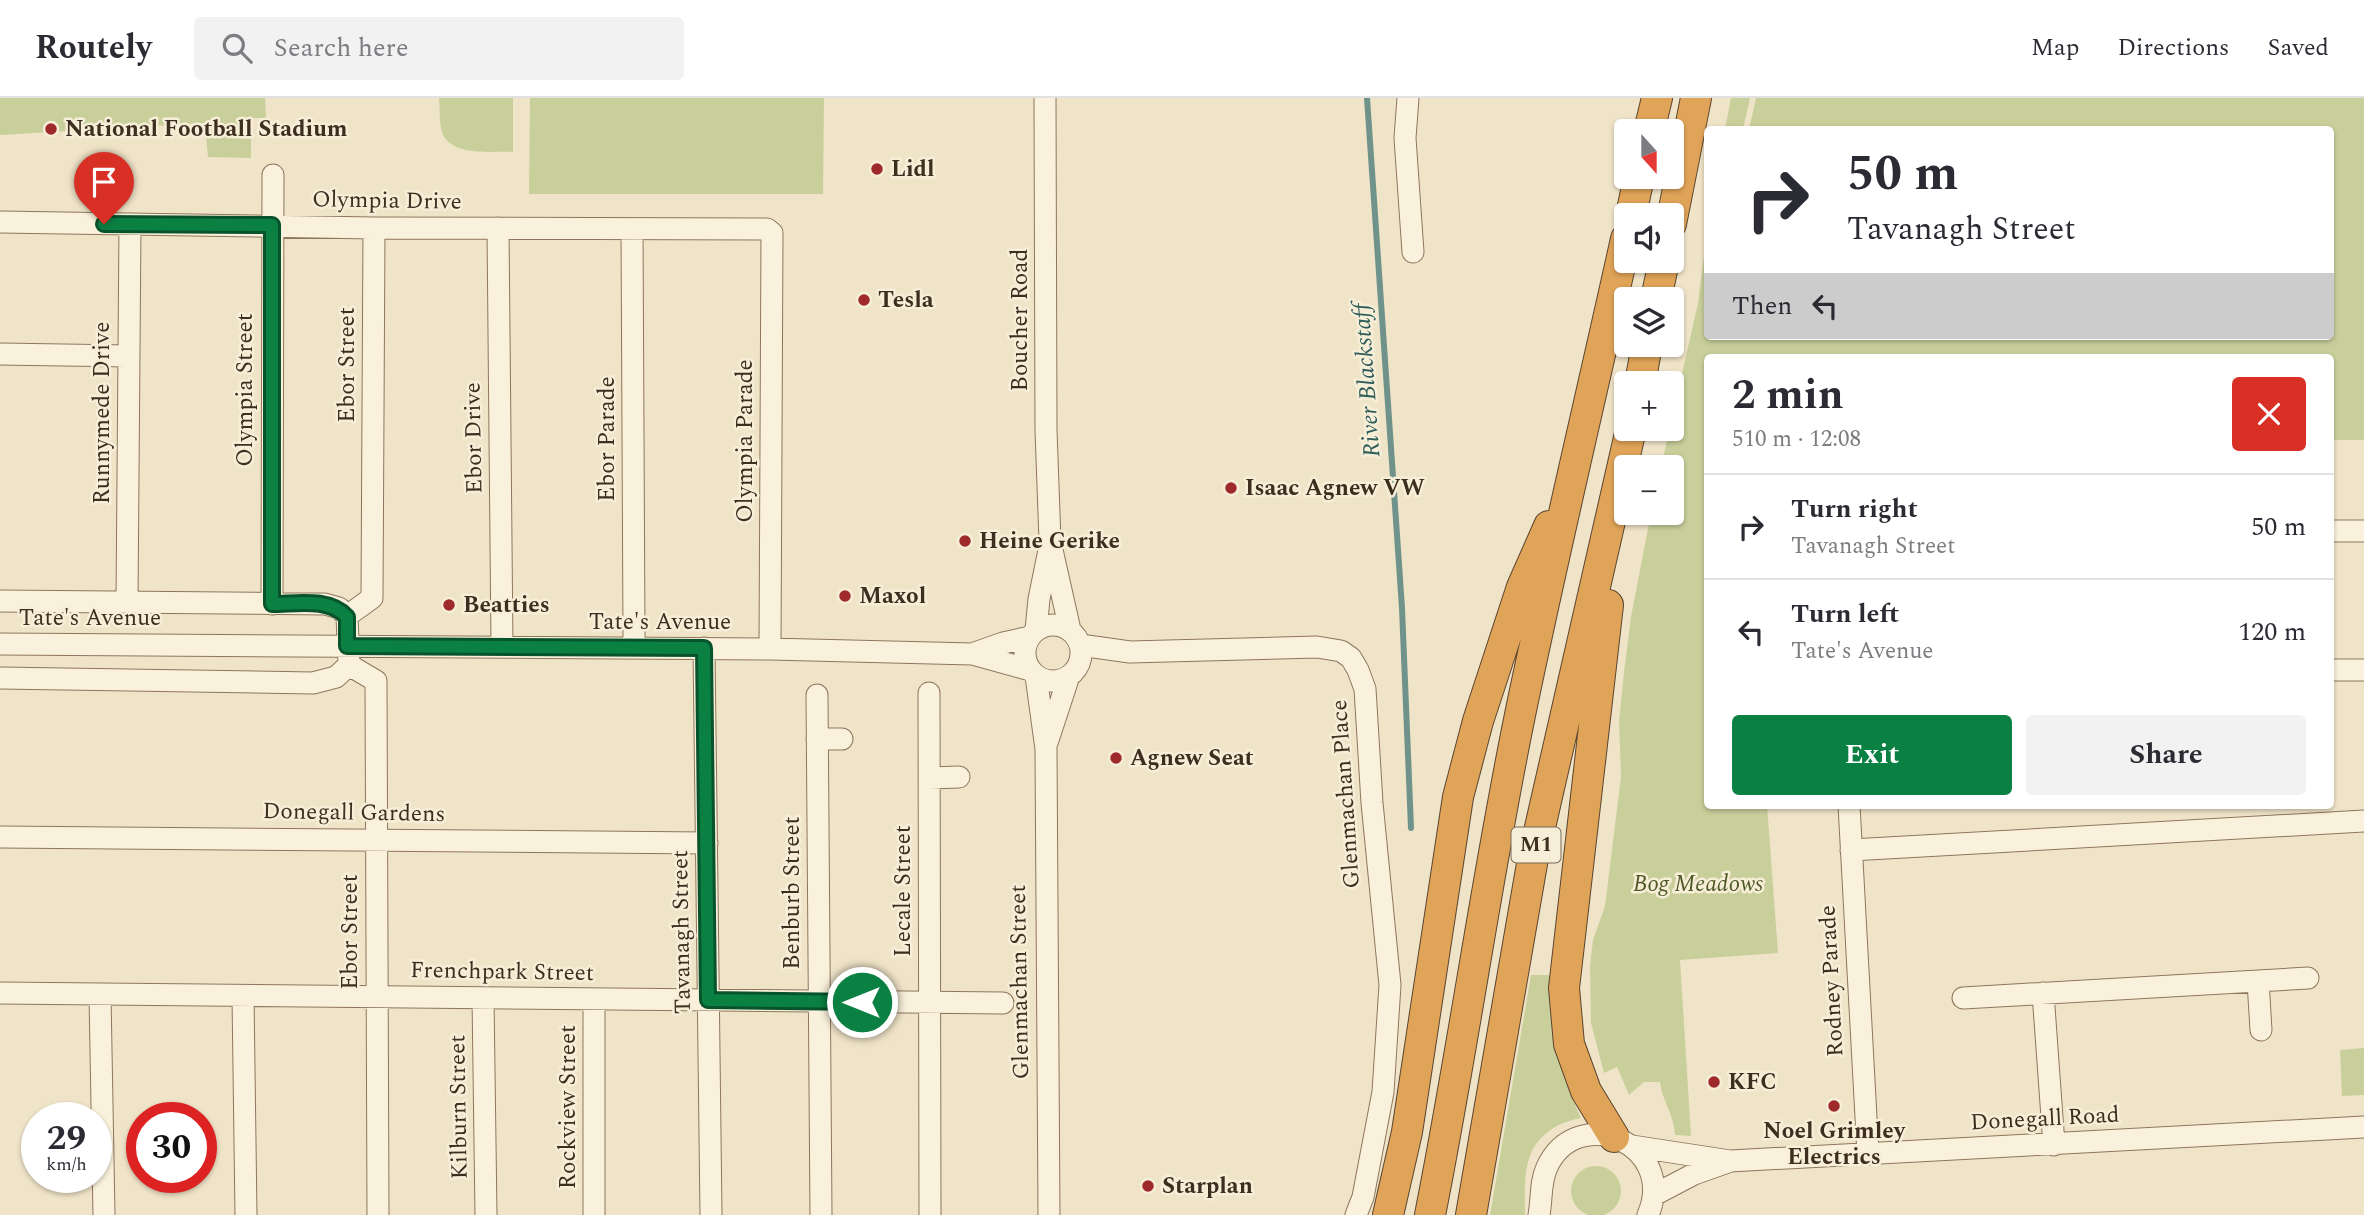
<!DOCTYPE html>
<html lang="en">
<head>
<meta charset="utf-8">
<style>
  :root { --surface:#fff; --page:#f2f2f3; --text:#2b2b33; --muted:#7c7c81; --line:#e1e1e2; --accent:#0b8043 }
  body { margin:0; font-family:Spectral,serif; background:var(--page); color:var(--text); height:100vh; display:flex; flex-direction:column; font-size:26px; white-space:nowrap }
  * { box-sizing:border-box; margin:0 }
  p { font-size:23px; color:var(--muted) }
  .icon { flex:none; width:38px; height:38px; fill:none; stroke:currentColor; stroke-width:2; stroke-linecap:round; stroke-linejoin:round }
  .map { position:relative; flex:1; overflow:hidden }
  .drawer { position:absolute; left:1704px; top:256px; width:630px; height:455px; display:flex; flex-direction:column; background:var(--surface); border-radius:7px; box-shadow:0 2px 5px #0004 }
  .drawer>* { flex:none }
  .top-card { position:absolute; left:1704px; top:28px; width:630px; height:214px; border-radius:7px; box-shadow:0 2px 5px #0004; background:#fff; color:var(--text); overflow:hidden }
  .needle { width:46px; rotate:159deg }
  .buttons { position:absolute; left:1614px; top:21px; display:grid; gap:14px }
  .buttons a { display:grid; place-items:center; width:70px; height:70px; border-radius:7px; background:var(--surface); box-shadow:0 2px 5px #0004; font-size:35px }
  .speed { position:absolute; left:21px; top:1004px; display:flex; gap:14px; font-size:35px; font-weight:700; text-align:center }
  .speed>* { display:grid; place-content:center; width:91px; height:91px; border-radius:50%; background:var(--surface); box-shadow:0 2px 5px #0004; line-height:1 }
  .speed small { font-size:18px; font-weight:400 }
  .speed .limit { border:10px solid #d22; background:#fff; color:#111 }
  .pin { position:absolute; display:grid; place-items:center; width:60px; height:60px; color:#fff; margin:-72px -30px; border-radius:50% 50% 50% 0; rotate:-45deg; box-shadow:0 0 7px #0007 }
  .pin .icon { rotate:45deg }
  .me { position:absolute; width:77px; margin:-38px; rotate:270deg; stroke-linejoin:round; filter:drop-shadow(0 0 5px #0008) }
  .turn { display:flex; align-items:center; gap:24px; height:147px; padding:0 28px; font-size:32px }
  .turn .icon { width:91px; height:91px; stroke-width:2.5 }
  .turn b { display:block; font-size:49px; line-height:60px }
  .then { display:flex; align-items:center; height:66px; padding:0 28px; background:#0003; gap:14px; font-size:26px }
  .round { display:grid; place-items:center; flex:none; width:74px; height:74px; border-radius:7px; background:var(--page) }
  .head { display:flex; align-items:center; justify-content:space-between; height:119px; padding:0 28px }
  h1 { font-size:42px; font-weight:700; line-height:52px }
  .button { display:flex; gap:14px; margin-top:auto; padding:14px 28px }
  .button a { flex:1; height:80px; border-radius:7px; background:var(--accent); color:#fff; font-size:28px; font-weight:700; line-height:80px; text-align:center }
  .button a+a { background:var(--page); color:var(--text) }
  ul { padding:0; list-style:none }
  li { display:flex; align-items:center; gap:21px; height:105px; padding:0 28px; border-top:2px solid var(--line) }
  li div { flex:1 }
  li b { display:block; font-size:26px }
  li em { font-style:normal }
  header { display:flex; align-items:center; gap:42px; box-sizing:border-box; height:98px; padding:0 35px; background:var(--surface); border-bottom:2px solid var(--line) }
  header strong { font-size:33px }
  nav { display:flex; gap:38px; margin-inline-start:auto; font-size:24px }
  .search { width:490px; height:63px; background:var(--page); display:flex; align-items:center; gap:18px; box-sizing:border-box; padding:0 24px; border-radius:7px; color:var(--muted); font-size:26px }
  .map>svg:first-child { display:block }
  .green { fill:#c9cf9b }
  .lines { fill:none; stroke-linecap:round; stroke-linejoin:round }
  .stream { stroke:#6f938a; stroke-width:6 }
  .minor-casing { stroke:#8d765c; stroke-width:23 }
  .highway-casing { stroke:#5b4430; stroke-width:32 }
  .minor { stroke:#faf1dc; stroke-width:21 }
  .highway { stroke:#e0a458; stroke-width:30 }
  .route-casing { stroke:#07532c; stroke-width:18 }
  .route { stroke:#0b8043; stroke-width:12 }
  .poi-dot { fill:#9e2a2b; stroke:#f7eed8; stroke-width:2.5 }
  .labels { text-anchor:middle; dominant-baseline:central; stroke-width:5; stroke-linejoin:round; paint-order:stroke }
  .shield { fill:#f7eed8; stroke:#756857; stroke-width:2 }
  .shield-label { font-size:21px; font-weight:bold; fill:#3d2e20 }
  .poi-label { font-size:23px; font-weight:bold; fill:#3d2e20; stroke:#f7eed8; text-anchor:start }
  .street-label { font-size:23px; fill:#3d2e20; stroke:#f7eed8 }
  .park-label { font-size:23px; font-style:italic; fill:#4d5a26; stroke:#f7eed8 }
  .water-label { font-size:24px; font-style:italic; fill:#2f5d5a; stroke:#f7eed8 }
</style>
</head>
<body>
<header>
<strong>Routely</strong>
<div class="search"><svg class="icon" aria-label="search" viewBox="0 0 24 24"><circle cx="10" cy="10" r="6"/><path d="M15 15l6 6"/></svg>Search here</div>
<nav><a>Map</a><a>Directions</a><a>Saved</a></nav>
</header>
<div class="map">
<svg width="2364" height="1117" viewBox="0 0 2364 1117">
  <rect width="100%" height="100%" fill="#f0e4c8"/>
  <path class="green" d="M0 0H265L266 20H251V60L208 59 205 25 0 37Z
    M439 0H513V54C492 53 450 59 442 34 439 24 440 10 439 0Z
    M530 0H824L823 96H529Z
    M1731 0H1750L1743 31H1725Z
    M1756 0H2364V342H2331V259H1708V707H1767L1778 855 1680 862 1691 1038 1675 1037C1674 1016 1662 1003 1660 984H1644L1629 997 1617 969 1604 975 1591 925 1590 868 1593 842 1605 808 1621 679 1619 623 1624 574 1631 519 1651 415H1671V369H1661L1698 205 1708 127V238H2331V32L1749 31Z
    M1531 877H1551C1549 935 1557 967 1581 1020 1573 1022 1563 1024 1555 1029 1521 1049 1525 1082 1525 1117H1490Z
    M2364 950V997L2342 998 2340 952Z
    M1571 1093a25 25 0 1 1 50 0a25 25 0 1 1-50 0Z"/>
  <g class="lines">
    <path class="stream" d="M1367 0 1402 510 1411 730"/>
    <g class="minor-casing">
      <path id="minor" d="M1045 0 1046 332 1050 443 1070 532
        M1408 0 1405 40 1413 154
        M0 124 374 130 767 131 772 135 770 551
        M498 130 502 549
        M632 131 634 539 633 549
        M0 256 128 258
        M2331 433H2364
        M0 503 325 506 339 510 347 518 349 567 336 579 313 585 0 580
        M127 505 130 126
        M272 506 273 77
        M347 518 372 500 374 130
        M1025 555a28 28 0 1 1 56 0a28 28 0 1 1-56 0Z
        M1036 532 1039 501 1049 452
        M0 546 770 551 972 556 1030 572
        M1080 547 1130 554 1317 549 1341 553 1351 560 1358 572 1365 591 1372 705 1390 887 1383 994 1363 1099 1356 1117
        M704 550 711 1117
        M972 556 1003 545 1030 539
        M349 567 376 583 378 1117
        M2331 572H2364
        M1036 578 1046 651 1049 1117
        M929 595 930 1117
        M817 597 821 1117
        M817 641H842
        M1047 645 1069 578
        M929 680 959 679
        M1849 707 1868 1056
        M0 739 707 745
        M1851 752 2364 723
        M2258 883 2261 932
        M0 895 1003 905
        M2043 895 2054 1047
        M100 897 104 1117
        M243 898 246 1117
        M483 900 486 1117
        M1963 900 2308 880
        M594 901V1117
        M1632 1048 1730 1063 2364 1029
        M1654 1097 1694 1076 1728 1064
        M1539 1117C1542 1101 1540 1084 1547 1069 1578 1003 1678 1047 1648 1117"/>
    </g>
    <g class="highway-casing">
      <path id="highway" d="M1649 33 1657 0
        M1631 117 1639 79
        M1671 126 1696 0
        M1656 201 1664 163
        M1640 285 1647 247
        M1608 507 1564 890 1569 946 1586 993 1614 1039
        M1388 1117 1407 1034 1458 699 1478 623 1522 489 1549 428
        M1430 1117C1463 951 1486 783 1520 617 1553 457 1591 299 1626 141
        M1471 1117 1533 760 1631 331"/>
    </g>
    <use href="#minor" class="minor"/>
    <use href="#highway" class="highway"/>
  </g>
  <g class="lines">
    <g class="route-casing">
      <path id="route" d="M104 126 272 127V506C296 506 329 499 347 519V548L704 550 708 902 862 904"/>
    </g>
    <use href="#route" class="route"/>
  </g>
  <g class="poi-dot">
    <circle cx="51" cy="31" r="7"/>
    <circle cx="877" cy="71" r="7"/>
    <circle cx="864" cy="202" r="7"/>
    <circle cx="1231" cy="390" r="7"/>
    <circle cx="965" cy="443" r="7"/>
    <circle cx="845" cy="498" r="7"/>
    <circle cx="449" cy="507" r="7"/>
    <circle cx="1116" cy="660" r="7"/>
    <circle cx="1714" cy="984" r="7"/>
    <circle cx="1834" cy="1008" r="7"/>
    <circle cx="1148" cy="1088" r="7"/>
  </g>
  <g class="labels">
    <rect class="shield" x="1511.5" y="729.5" width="49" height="35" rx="5"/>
    <g class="shield-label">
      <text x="1536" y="747">M1</text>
    </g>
    <g class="poi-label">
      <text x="65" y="31">National Football Stadium</text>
      <text x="891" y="71">Lidl</text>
      <text x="878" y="202">Tesla</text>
      <text x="1245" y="390">Isaac Agnew VW</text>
      <text x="979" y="443">Heine Gerike</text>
      <text x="859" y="498">Maxol</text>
      <text x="463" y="507">Beatties</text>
      <text x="1130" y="660">Agnew Seat</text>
      <text x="1728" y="984">KFC</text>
      <text x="1834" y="1033" text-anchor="middle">Noel Grimley<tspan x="1834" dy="26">Electrics</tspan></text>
      <text x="1162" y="1088">Starplan</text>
    </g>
    <g class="street-label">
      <text transform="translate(387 103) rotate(1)">Olympia Drive</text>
      <text transform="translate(1020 222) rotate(-90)">Boucher Road</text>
      <text transform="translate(347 267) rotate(-90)">Ebor Street</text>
      <text transform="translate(245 292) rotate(-90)">Olympia Street</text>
      <text transform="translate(102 315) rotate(-90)">Runnymede Drive</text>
      <text transform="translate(474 340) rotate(-91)">Ebor Drive</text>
      <text transform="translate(607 341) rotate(-90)">Ebor Parade</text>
      <text transform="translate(745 343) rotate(-90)">Olympia Parade</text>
      <text x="90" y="520">Tate's Avenue</text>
      <text x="660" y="524">Tate's Avenue</text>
      <text transform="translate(1346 696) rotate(-94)">Glenmachan Place</text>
      <text transform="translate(354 715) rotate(1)">Donegall Gardens</text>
      <text transform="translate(903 793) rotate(-90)">Lecale Street</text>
      <text transform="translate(792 795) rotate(-90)">Benburb Street</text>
      <text transform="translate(350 834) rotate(-90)">Ebor Street</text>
      <text transform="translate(682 834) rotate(-91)">Tavanagh Street</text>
      <text transform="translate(502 874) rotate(1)">Frenchpark Street</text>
      <text transform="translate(1832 883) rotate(-93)">Rodney Parade</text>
      <text transform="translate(1020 884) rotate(-91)">Glenmachan Street</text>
      <text transform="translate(459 1009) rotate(-91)">Kilburn Street</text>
      <text transform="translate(568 1009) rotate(-90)">Rockview Street</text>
      <text transform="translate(2045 1021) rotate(-3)">Donegall Road</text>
    </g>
    <g class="park-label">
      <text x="1698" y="786">Bog Meadows</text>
    </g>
    <g class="water-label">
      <text transform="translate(1367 282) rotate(-94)">River Blackstaff</text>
    </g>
  </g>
</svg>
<div class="buttons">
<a><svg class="needle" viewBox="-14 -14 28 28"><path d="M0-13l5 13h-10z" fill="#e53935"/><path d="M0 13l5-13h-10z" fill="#7c7c81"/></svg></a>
<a><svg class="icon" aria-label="sound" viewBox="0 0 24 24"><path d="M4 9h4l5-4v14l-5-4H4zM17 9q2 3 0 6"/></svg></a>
<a><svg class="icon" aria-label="layers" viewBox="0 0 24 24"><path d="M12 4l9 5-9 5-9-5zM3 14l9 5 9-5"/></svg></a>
<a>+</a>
<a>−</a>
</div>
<div class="speed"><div>29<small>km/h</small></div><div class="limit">30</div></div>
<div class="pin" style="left:104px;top:126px;background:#d93025"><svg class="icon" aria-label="arrive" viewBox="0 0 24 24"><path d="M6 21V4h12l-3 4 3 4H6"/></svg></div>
<svg class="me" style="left:862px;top:904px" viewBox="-20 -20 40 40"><circle r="17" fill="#0b8043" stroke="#fff" stroke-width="3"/><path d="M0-11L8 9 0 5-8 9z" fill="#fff"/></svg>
<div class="top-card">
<div class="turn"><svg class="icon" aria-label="right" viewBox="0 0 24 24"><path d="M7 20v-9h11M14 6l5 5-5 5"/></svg><div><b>50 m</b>Tavanagh Street</div></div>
<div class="then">Then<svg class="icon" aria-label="left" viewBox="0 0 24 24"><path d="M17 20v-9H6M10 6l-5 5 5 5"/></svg></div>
</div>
<section class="drawer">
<div class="head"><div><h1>2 min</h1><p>510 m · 12:08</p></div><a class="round" style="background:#d93025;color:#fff"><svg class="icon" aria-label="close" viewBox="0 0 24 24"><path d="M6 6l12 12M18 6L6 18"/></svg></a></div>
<ul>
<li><svg class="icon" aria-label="right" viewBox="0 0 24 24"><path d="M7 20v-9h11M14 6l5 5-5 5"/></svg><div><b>Turn right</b><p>Tavanagh Street</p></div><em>50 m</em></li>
<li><svg class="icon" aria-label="left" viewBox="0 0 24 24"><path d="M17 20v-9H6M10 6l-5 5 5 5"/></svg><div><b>Turn left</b><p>Tate's Avenue</p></div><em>120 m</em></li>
</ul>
<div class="button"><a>Exit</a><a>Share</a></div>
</section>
</div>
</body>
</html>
